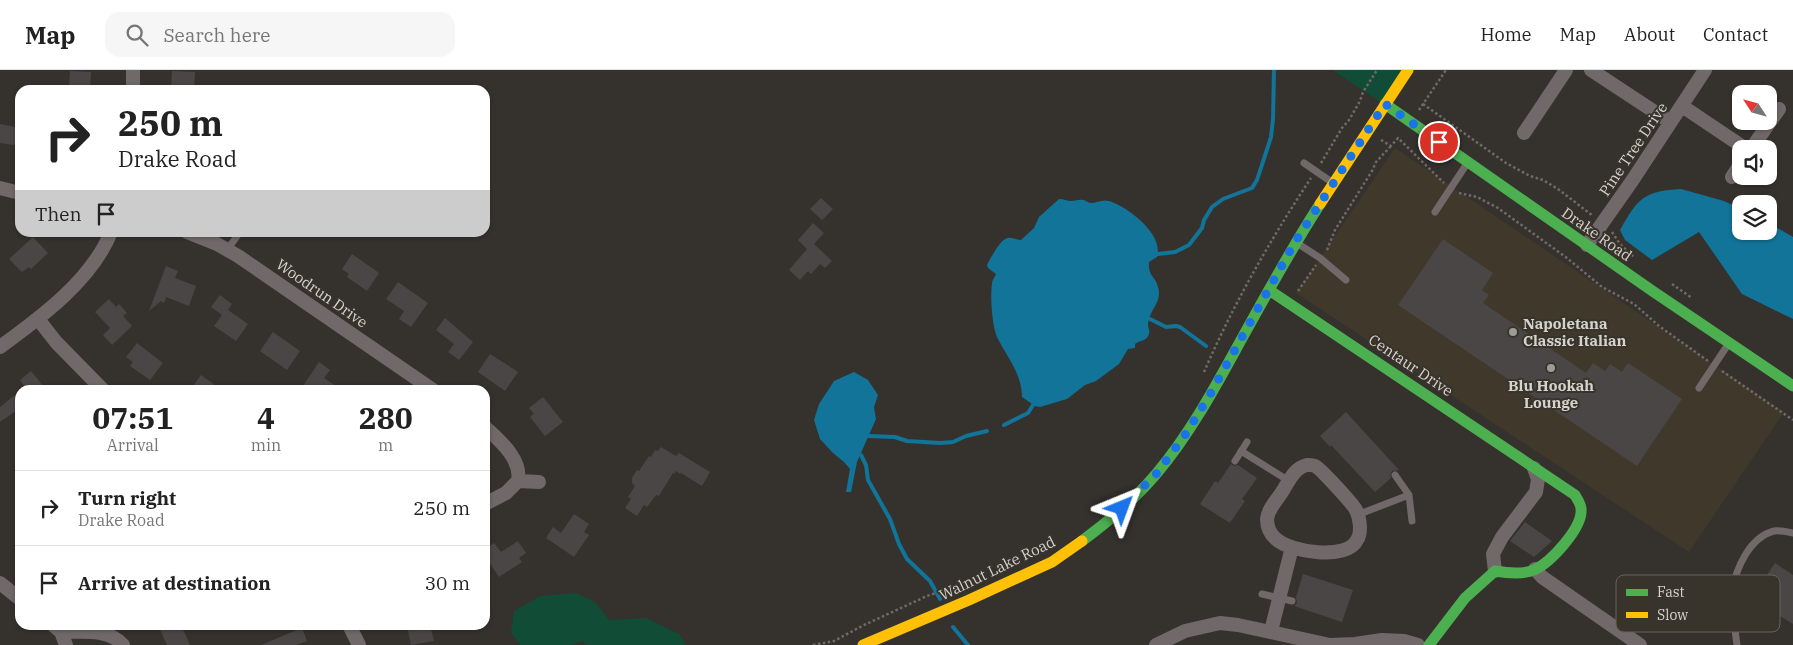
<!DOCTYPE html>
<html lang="en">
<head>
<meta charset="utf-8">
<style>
  :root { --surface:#fff; --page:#f6f6f6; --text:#222; --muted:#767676; --line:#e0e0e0 }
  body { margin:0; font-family:"IBM Plex Serif",serif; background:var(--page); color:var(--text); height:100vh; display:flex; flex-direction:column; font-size:19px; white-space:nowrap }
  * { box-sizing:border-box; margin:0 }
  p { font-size:16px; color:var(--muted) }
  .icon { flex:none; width:28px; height:28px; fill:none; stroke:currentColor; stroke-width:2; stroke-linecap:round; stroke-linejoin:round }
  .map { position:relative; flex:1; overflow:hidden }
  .sheet { position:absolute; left:15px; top:315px; width:475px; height:245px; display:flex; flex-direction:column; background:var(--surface); border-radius:15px; box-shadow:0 1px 4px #0004 }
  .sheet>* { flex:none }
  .top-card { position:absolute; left:15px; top:15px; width:475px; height:152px; border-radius:15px; box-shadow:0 1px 4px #0004; background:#fff; color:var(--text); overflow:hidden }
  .needle { width:32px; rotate:306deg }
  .tools { position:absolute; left:1732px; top:15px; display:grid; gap:10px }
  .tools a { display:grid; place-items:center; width:45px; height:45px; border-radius:10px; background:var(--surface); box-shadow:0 1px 4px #0004; font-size:25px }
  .pin { position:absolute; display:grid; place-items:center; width:42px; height:42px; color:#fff; margin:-21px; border:2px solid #fff; border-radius:50%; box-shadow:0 1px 5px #0007 }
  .me { position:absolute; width:55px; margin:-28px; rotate:44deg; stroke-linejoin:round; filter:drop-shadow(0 0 4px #0008) }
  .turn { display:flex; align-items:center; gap:18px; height:105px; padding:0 20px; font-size:22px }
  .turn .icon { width:65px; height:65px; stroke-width:2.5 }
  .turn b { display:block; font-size:35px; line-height:42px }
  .then { display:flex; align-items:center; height:48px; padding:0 20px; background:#0003; gap:10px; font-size:19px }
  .eta { display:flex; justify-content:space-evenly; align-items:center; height:85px; text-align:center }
  .eta b { font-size:30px; font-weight:700; line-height:35px }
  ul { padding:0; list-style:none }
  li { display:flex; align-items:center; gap:15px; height:75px; padding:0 20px; border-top:1px solid var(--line) }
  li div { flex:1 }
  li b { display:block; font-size:19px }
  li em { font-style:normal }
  header { display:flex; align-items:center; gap:30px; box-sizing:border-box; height:70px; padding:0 25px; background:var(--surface); border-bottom:1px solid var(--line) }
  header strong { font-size:24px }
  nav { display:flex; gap:28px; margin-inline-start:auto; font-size:18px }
  .search { width:350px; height:45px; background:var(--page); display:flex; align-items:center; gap:12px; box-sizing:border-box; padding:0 18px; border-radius:15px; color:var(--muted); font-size:19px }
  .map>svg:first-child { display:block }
  .built { fill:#3f382b }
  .green { fill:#114c37 }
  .water { fill:#117498 }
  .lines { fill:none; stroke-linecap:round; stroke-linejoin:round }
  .stream { stroke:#117498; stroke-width:4 }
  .building { fill:#494645 }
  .path { stroke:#706968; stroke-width:2.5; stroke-dasharray:2.5 2.5; stroke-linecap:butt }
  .lane { stroke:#716869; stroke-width:7 }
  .street { stroke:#716869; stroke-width:14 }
  .fast { stroke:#4caf50; stroke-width:11 }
  .slow { stroke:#ffc107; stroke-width:11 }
  .route { stroke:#1a73e8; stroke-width:9; stroke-dasharray:0 16.2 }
  .poi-dot { fill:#9e9b96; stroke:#38332b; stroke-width:2 }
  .labels { text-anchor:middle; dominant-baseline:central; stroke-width:4; stroke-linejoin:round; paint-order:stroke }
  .street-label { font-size:15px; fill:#d6d3ce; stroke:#38332b }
  .poi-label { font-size:15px; font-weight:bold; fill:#d6d3ce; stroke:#38332b; text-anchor:start }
  .key { fill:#38332b; stroke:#67635c; stroke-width:1 }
  .key-label { font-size:14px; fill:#d6d3ce }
</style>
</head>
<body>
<header>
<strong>Map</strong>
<div class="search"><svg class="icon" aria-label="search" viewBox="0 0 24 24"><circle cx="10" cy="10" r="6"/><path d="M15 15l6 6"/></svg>Search here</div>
<nav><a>Home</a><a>Map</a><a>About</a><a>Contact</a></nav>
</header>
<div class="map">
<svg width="1793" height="575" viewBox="0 0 1793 575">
  <rect width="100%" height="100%" fill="#35322e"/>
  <path class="built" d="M1395 78 1784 342 1689 482 1296 223Z"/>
  <path class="green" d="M1332 0H1408L1385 35Z
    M576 523 595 532 609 550 646 548 679 564 686 575H587L582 571 571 575H520L511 563 514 541 540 526Z"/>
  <path class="water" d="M1681 119 1724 131 1741 139V161H1769V153L1793 167V249L1742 224 1699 162 1652 190 1625 170 1620 160C1638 128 1644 121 1681 119Z
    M1059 129C1064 129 1067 131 1071 131 1075 131 1079 129 1083 130 1085 130 1087 132 1090 133 1097 133 1102 129 1109 131 1128 137 1164 164 1157 187L1149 192C1148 207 1155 205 1158 217 1163 232 1149 240 1148 254 1148 259 1151 261 1148 266 1146 271 1140 270 1135 274V278L1128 279 1119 294 1096 311 1085 315 1067 329 1040 337 1035 336 1022 327C1022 304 1007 287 997 267 992 255 990 227 992 214 992 210 995 207 996 204L988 198 987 195C990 189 1001 168 1008 168 1012 167 1017 170 1021 170L1034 158 1039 147Z
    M854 302 868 310 878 325 874 337 876 349 857 392 851 422H846L850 399 844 392 833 383 820 369 814 350 819 334 834 311Z"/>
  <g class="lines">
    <path class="stream" d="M1158 184 1175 182 1189 175 1202 158 1204 150 1212 137 1223 129 1252 118 1257 110 1271 67 1273 49 1274 0
      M1150 249 1166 257 1176 256 1180 257 1206 276
      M1004 355 1028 343 1033 335
      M868 366 895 367 907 371 940 373 953 372 966 366 987 361
      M861 385 866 395 868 410 890 449 899 474 907 489 930 511 940 529
      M953 557 968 575"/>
  </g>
  <path class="building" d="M70 1 91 2 90 20H69Z
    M172 1 195 2 194 20H171Z
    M0 54 20 58V76L0 73Z
    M821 128 833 139 822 150 810 139Z
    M813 153 824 163 814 174 832 191 825 198 820 194 811 204 808 201 800 210 789 200 807 179 798 170Z
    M33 167 48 183 31 199 29 197 22 202 9 189Z
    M1443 169 1493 203 1482 220 1489 225 1483 233 1586 303 1593 293 1605 301 1610 294 1622 302 1628 293 1682 329 1637 396 1398 235Z
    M352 184 379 203 367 221 347 207 349 204 342 199Z
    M166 196 178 201 175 208 196 216 189 236 166 227 164 233 161 231 149 241Z
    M398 212 428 233 411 257 399 249 404 241 386 229Z
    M220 225 232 234 228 240 248 254 236 271 214 256 222 245 211 237Z
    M109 229 116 237 119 234 127 243 123 246 132 256 112 275 103 265 110 258 95 242Z
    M445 248 473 272 459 290 448 282 454 274 436 260Z
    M273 262 300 281 287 300 260 281Z
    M137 273 163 293 150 310 130 296 133 292 126 287Z
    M490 284 518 302 505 321 478 302Z
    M319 292 330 300 324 308 342 320H309L303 316Z
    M31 301 36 307 46 320H27L20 310Z
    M201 305 222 320H190Z
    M20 321V338L0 352V337Z
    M543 327 563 352 545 366 530 347 534 344 529 338Z
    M1346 342 1399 400 1392 401 1390 405 1391 408 1375 422 1331 375 1330 377 1320 366Z
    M661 377 676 386 679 383 710 402 702 416 681 403 680 404 676 401 674 404 673 403 659 426 656 425 647 437 644 435 637 446 625 438 631 429 628 427 635 416 632 413V408L637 400 639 401 649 386 651 387 655 380 658 381Z
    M1231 394 1234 396 1238 395 1257 408 1242 429 1245 431 1230 453 1200 434 1215 411 1218 413Z
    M574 444 589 454 584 462 589 465 574 487 546 468 553 457 561 463Z
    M1525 452 1552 471 1534 487 1510 471Z
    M518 471 526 483 519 488 522 492 499 507 485 486V479L494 473 501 482Z
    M1775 493 1793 505V554L1764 536V532L1760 529 1767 519 1763 517 1766 513 1763 511Z
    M1303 504 1353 520 1342 552 1294 536 1297 533 1296 527Z
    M158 555H181L190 575H167Z
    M407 555H430L434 571 411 575Z
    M302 558 307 571 296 575H261Z"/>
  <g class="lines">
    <path class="path" d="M1423 34 1506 93 1530 106 1543 110 1558 119 1593 146
      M1419 40 1446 0
      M1381 70 1391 76 1398 68 1444 113
      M1321 93 1342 58 1349 50 1360 31 1363 22 1377 0
      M1459 123 1477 127 1498 138 1567 188 1602 217 1634 234 1659 256 1708 291
      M1612 162 1620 174 1635 188
      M1327 180 1335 160 1372 101 1376 92 1391 76
      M1672 214 1692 228
      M1298 221 1316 195
      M1722 301 1793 350
      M1204 302C1233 235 1270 170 1311 108
      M813 575 834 571 864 555 927 526 969 512"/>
    <path class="lane" d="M1304 93 1333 113
      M1435 142 1468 92
      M1297 173 1320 188 1346 210
      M227 180 240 162
      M1699 318 1729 273
      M1241 381 1289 411
      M1235 391 1247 372
      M1395 405 1409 425 1412 451
      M1357 445 1409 425
      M1262 524 1292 531
      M1737 575C1735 559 1731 537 1733 521 1735 499 1750 467 1774 461 1780 460 1788 462 1793 463"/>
    <path class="street" d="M133 0V20
      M1591 0 1670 52
      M1682 36 1746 79
      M1524 63 1566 0
      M1751 79 1779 39
      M1732 107 1741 93
      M0 118 20 123
      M187 162 217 174 238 186 433 320
      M1587 175 1632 111 1705 0
      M38 249 56 272 103 320
      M0 277C40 248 92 210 111 162
      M485 357C500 371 522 389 518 411
      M1307 395C1308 395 1314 395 1315 396 1320 398 1353 434 1356 440 1360 448 1362 463 1357 470 1347 491 1290 482 1276 469 1270 464 1267 456 1267 449 1268 439 1277 430 1282 422 1289 411 1294 398 1307 395Z
      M518 411 539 412
      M485 434 506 423 518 411
      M1535 499 1542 507 1640 575
      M1495 501 1493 484 1502 467 1536 422 1538 409 1534 398
      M0 513 20 529
      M53 555 61 562 66 575
      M349 555 359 575
      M1271 561 1292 477
      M61 562C81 562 109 558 123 575
      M1156 575 1185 561 1220 553 1238 555 1330 575 1355 574 1382 570 1404 571 1418 575"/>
    <path class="fast" d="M1385 34 1651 220 1793 316
      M1269 220 1575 425C1577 429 1581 434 1581 439 1583 458 1550 493 1534 500 1522 505 1507 503 1495 501L1465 528 1429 575
      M1082 471C1109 451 1136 428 1157 403 1188 366 1212 323 1235 281 1262 232 1289 182 1320 134"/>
    <path class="slow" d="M1320 134 1408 0
      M863 575 969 530 1052 492 1082 471"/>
  </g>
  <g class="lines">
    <path class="route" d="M1122 438 1157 403 1185 365 1208 328 1295 172 1385 34 1439 72"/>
  </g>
  <g class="poi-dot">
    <circle cx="1513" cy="262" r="5"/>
    <circle cx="1551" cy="298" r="5"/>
  </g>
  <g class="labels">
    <g class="street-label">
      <text transform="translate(1633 79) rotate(-56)">Pine Tree Drive</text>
      <text transform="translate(1597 164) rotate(35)">Drake Road</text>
      <text transform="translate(322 223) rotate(35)">Woodrun Drive</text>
      <text transform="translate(1411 295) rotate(34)">Centaur Drive</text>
      <text transform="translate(997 498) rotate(-26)">Walnut Lake Road</text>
    </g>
    <g class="poi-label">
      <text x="1523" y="253">Napoletana<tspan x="1523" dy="17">Classic Italian</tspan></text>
      <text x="1551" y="315" text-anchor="middle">Blu Hookah<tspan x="1551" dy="17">Lounge</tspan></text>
    </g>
  </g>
  <rect x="1616" y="505" width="164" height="57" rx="8" class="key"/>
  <rect x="1626" y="519" width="22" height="7" fill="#4caf50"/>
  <rect x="1626" y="542" width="22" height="6" fill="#ffc107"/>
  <g class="key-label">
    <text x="1657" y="527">Fast</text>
    <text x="1657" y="550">Slow</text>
  </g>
</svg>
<div class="tools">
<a><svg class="needle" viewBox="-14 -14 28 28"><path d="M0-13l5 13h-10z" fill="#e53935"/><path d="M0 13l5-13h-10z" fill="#767676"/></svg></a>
<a><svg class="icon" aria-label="sound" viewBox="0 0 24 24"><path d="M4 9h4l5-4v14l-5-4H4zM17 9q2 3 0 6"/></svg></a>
<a><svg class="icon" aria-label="layers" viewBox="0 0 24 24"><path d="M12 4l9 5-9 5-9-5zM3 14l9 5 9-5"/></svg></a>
</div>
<div class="pin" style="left:1439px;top:72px;background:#d93025"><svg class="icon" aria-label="arrive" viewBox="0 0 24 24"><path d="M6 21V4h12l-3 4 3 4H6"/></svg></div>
<svg class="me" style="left:1122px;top:438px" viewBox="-20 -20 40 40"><path d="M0-17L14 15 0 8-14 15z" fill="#1a73e8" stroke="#fff" stroke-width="4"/></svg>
<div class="top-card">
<div class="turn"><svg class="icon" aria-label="right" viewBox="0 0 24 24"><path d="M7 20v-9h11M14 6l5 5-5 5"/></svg><div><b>250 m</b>Drake Road</div></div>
<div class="then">Then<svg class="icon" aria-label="arrive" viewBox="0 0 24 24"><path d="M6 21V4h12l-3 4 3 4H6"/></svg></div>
</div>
<section class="sheet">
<div class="eta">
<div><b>07:51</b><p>Arrival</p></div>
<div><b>4</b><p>min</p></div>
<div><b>280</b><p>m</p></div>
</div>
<ul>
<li><svg class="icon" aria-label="right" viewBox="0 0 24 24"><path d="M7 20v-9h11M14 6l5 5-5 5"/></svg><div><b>Turn right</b><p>Drake Road</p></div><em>250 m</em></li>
<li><svg class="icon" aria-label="arrive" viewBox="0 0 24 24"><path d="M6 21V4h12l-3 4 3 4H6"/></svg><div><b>Arrive at destination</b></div><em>30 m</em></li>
</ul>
</section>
</div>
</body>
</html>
